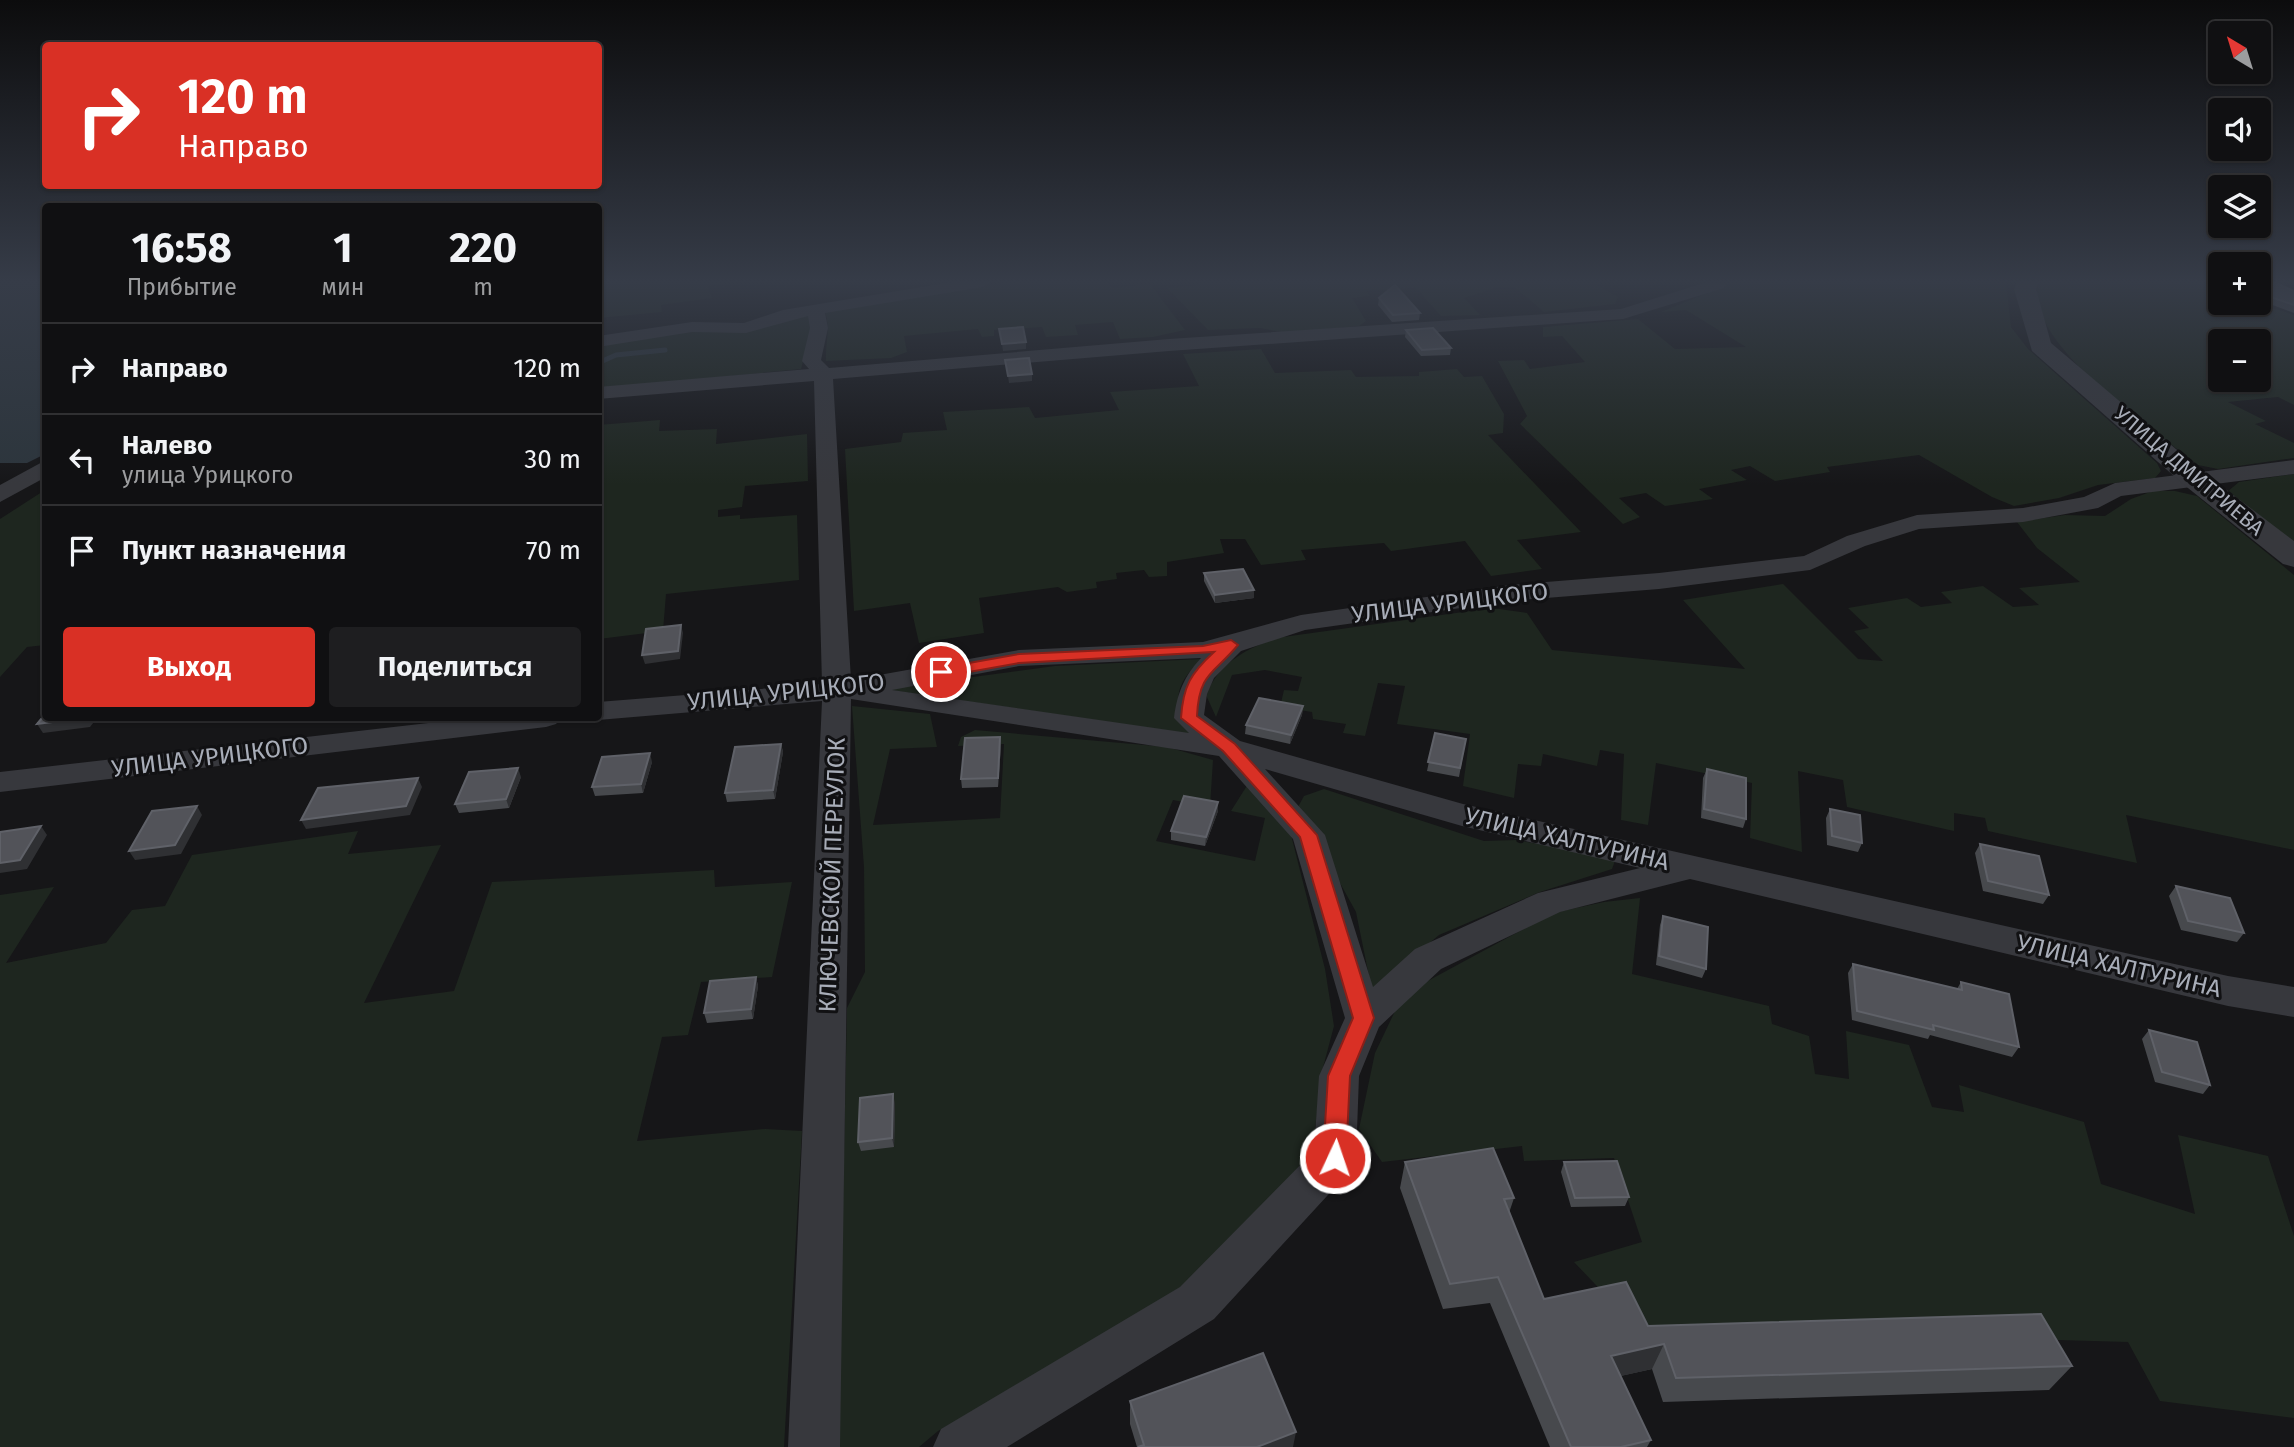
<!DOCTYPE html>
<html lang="ru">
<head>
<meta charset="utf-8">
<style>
  :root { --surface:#101012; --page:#1e1e20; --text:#f1f3f6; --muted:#9c9d9f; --line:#303032; --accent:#d93025 }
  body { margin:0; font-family:"Fira Sans",sans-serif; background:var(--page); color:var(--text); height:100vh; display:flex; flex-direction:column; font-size:26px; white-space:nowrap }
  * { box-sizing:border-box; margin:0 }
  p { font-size:23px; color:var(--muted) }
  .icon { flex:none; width:38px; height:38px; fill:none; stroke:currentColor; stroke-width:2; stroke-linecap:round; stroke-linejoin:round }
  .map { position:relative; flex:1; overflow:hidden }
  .drawer { position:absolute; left:42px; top:203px; width:560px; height:518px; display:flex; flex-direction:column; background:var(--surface); border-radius:7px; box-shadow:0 2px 5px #0004,0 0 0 2px var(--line) }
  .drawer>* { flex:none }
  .guide { position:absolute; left:42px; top:42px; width:560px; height:147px; border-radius:7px; box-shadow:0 2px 5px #0004,0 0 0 2px var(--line); background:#d93025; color:#fff; overflow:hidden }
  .needle { width:46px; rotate:322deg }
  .controls { position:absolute; left:2208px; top:21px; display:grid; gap:14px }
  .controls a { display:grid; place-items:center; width:63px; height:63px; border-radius:7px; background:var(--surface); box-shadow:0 2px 5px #0004,0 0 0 2px var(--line); font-size:35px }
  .pin { position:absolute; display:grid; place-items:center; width:60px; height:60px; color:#fff; margin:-30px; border:4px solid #fff; border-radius:50%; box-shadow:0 2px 7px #0007 }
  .me { position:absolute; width:77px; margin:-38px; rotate:3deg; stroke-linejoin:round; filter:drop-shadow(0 0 5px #0008) }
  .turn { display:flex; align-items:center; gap:24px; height:147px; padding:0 21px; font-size:32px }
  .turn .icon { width:91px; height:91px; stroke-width:2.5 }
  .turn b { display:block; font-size:49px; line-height:60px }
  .eta { display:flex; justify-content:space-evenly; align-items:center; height:119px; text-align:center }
  .eta b { font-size:42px; font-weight:700; line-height:49px }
  .cta { display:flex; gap:14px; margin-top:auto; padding:14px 21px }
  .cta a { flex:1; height:80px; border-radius:7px; background:var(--accent); color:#fff; font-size:28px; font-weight:700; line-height:80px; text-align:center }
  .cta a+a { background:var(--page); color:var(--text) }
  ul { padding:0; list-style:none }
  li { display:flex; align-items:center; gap:21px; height:91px; padding:0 21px; border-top:2px solid var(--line) }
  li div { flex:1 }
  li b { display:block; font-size:26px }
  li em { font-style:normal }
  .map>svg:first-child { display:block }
  .green { fill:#1e261f; fill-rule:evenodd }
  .water { fill:#2c353c }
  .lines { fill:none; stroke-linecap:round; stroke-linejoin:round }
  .stream { stroke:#2c353c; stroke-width:5 }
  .minor { fill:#37383d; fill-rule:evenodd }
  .tertiary { fill:#37383d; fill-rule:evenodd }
  .wall { fill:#47494d }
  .shaded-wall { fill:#2f3033 }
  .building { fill:#525359; stroke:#5f6168; stroke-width:2 }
  .route { fill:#d93025; stroke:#8d1f18; stroke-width:2 }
  .labels { text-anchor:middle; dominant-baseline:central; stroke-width:6; stroke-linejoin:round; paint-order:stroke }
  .far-street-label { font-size:21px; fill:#a8adb8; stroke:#111113 }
  .street-label { font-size:24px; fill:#a8adb8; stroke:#111113 }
</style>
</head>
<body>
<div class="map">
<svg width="2294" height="1447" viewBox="0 0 2294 1447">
  <rect width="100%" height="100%" fill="#161618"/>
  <path class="green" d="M599 282H737L708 286 712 298 661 305 662 312 599 318Z
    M1006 282H1107L1112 288 1150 284 1185 330 1153 337 1120 339 1113 322 1075 325 1078 335 1046 337 1042 327 994 330V336L982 337 978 329 904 336 907 352 891 358 826 361C825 344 831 328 825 312Z
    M1199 282H1608L1597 285 1618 297 1615 304 1544 312 1514 287 1495 288 1464 298 1480 315 1441 316 1416 288 1367 291 1370 296 1352 298 1366 321 1359 326 1286 333 1260 328 1208 330 1167 288 1199 285Z
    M1697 282H2006L2011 327 2028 349 2157 463 2161 471 2155 478 2098 485 2059 498 2014 506 1992 497 1919 455 1827 467 1830 472 1775 481 1750 466 1731 470 1747 480 1699 489 1713 499 1665 506 1646 493 1619 498 1640 517 1623 524 1520 424 1527 416 1498 361 1524 360 1530 369 1585 362 1562 336 1543 337V327L1638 319 1675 349 1746 347 1686 310 1661 312 1722 287Z
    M2039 282H2203L2221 290V303C2246 303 2271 306 2294 315V405L2278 397 2228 402 2266 421 2255 424 2294 443V458L2218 469 2198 465C2156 431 2020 341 2039 282ZM2221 341H2259V380H2221Z
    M809 314 812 328 801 369 599 389V345Z
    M1261 349 1275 373 1351 370 1356 377 1419 376V372L1457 369 1464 377 1482 376 1504 414 1503 433 1488 435 1581 532 1517 540 1542 569 1491 576 1465 541 1391 551 1384 543 1301 550 1306 560 1261 565 1245 539H1220L1224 553 1167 562V576L1149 577 1144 570 1116 573 1117 579 1096 582 1097 588 1067 592 1058 587 979 598 984 633 919 643 910 603 854 611 845 449 901 442 903 433 947 430 943 412 1029 407 1035 418 1119 410 1110 392 1199 386 1183 354Z
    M660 420 659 431 717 429 716 444 807 434 808 481 745 486 742 507 718 510V517L740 515V519L797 515 799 580 666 594 663 631 599 639 598 425Z
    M2294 474V544L2227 492 2239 482Z
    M45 490V645L27 647 0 677V519Z
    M2153 491H2175L2197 496 2294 575V850L2126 815 2137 863 1988 831 1985 818 1954 813V831L1847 807 1843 780 1798 771 1802 852 1750 838 1752 783 1656 763 1648 825 1621 820 1624 754 1600 750 1597 766 1543 754 1541 766 1518 764 1514 798 1463 786 1470 734 1397 724 1405 686 1378 683 1365 736 1343 733 1346 724 1313 719 1312 712 1280 707 1284 690 1298 691 1302 677 1265 670 1232 675 1216 717 1206 695C1220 662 1245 650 1276 638L1492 608 1527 613 1552 650 1745 669 1683 600 1783 584 1858 659 1883 661 1854 631 1869 628 1848 608 1907 598 1921 607 1952 603 1941 592 1983 586 2013 607 2039 605 2019 588 2080 582 2037 548 2017 522 2065 515 2105 516 2131 499Z
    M1201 659C1180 682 1175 689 1180 720L1198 735 883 689 1055 666Z
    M852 706 930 714 937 747 890 749 873 825 1000 818 1004 744 958 746 961 737 975 730 1167 747 1213 760 1210 807 1173 800 1156 841 1255 861 1265 818 1231 811 1248 784 1289 827 1325 969 1334 1026 1321 1075 1313 1149 1288 1189 1177 1295 938 1431 919 1447H838L847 1008 865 972 864 867Z
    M1324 789 1484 841 1516 840 1616 858 1612 869 1540 892 1439 935 1372 991 1356 912 1298 807 1304 796Z
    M358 831 348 854 441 845 364 1003 454 991 492 882 714 870 715 887 792 882 772 977 701 982 688 1035 662 1037 637 1141 765 1129 802 1131 784 1447H0V895L54 887 6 963 106 943 132 910 165 906 192 855Z
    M1640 898 1632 974 1769 1006 1772 1024 1809 1036 1815 1074 1849 1079 1846 1031 1909 1045 1932 1107 1964 1112 1959 1085 2084 1122 2101 1184 2195 1214 2178 1135 2268 1156 2294 1236V1418L2160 1401 2128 1342 2020 1339 1645 1350 1615 1305 1574 1262 1642 1242 1614 1158 1524 1161 1522 1146 1382 1162 1359 1129 1375 1053 1396 1009 1424 983 1553 913 1604 902Z"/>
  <path class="water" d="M0 282H45V297L42 299 45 307 40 315H46L45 454 27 463H0Z"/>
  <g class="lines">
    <path class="stream" d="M598 363 616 355 665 350"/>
    <path class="minor" d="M952 282H991L983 287 825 313 828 328 821 360 829 368 1169 339 1621 309 1707 282 1726 284 1724 288 1623 319 1169 351 833 379 851 680 1019 650 1203 642 1301 615 1510 585 1659 573 1804 556 1847 536 1917 515 2023 508 2084 497 2115 483 2294 460V474L2121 496 2098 508 2023 522 1919 529 1865 546 1810 570 1659 589 1510 601 1305 630 1241 651 1214 678 1207 694 1204 715 1240 741 1463 804 2228 976 2294 987V1017L2228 1006 1690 879 1560 912 1441 969 1379 1027 1359 1076 1356 1158 1350 1171 1214 1319 1007 1447H933L941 1429 1180 1287 1314 1151 1319 1076 1345 1018 1293 839 1219 756 851 699 840 1447H788L822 701 598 720 588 718H598V702L822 684 814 381 598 399V387L809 369 802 361 810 328 808 316 746 333 692 332 598 347V336L692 322 744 323 783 310ZM1201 658C1184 676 1177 694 1174 718L1189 733 892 690 1019 666ZM1265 769 1462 826 1640 868 1538 893 1415 949 1373 987 1325 835Z
      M46 460V477L0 502V485Z
      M472 718H561L556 724 546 727 0 792V772Z"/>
    <path class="tertiary" d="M2017 282H2039L2036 289 2051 343 2203 472 2294 541V567L2283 564 2183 484 2032 351 2014 289Z"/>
  </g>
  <path class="wall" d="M2259 282 2294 291V313L2259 300Z
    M1379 298 1420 313 1419 320 1392 322 1378 305Z
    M1406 330 1451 348 1450 355 1421 356 1405 337Z
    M1204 573 1254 598 1215 603 1204 581Z
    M1303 706 1302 715 1290 744 1245 734 1246 725Z
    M1435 733 1466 739 1459 777 1427 771Z
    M1000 737 1001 746 998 787 962 788 961 779Z
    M781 744 783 752 775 799 727 802 725 793Z
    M652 762 643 793 595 796 592 787Z
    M1707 769 1746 819 1743 828 1701 818 1703 778Z
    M521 777 509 808 459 813 455 804Z
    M1218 802V811L1205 846 1171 840V831Z
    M1830 809 1862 843 1858 852 1827 845 1826 818Z
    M1980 844 2049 895 2043 904 1983 891 1975 853Z
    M2176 886 2244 933 2237 942 2181 930 2169 896Z
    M1663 916 1706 969 1702 978 1656 965 1660 925Z
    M1853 964 1957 989 1961 982 2019 1047 2012 1057 1930 1035 1928 1039 1852 1020 1848 973Z
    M756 977 758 986 753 1019 707 1023 704 1013Z
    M2149 1030 2210 1085 2203 1094 2155 1082 2142 1039Z
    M895 1103 894 1147 861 1151 858 1142Z
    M1405 1162 1514 1198 1509 1213 1544 1299 1648 1326 2072 1366 2049 1390 1663 1402 1652 1369 1620 1376 1651 1440 1647 1447H1550L1490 1303 1443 1309 1400 1188Z
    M1564 1162 1629 1197 1625 1206 1571 1207 1561 1172Z
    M1130 1401 1293 1447H1137L1130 1424Z"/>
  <path class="shaded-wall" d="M1026 342V349L1003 351 1002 344Z
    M1032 374V381L1009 383 1008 376Z
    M1254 590V598L1215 603V595Z
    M681 625 683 633 680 659 645 664 642 655Z
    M1303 706 1302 715 1290 744 1291 735Z
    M85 718H97L90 727 43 733 37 724Z
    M1000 737 1001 746 998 787V778Z
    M781 744 783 752 775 799 773 790Z
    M650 753 652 762 643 793 641 784Z
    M518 768 521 777 509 808 506 799Z
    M418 778 422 787 410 815 306 829 301 820Z
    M1218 802V811L1205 846 1206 837Z
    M197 806 202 815 181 854 135 860 129 851Z
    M41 826 47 835 27 869 0 873V863Z
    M756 977 758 986 753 1019 751 1009Z
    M893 1094 895 1103 894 1147 892 1138Z
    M1664 1344 1652 1369 1599 1381 1611 1356Z
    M1296 1432 1293 1447H1257Z"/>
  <path class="building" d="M2259 282H2274L2294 291V305L2259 293Z
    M1395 285 1420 313 1393 315 1379 298Z
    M1023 327 1026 342 1002 344 999 329Z
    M1433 328 1451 348 1422 350 1406 330Z
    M1029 358 1032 374 1008 376 1005 360Z
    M1243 569 1254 590 1215 595 1204 573Z
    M681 625 678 651 642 655 646 629Z
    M1259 698 1303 706 1291 735 1246 725Z
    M46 713V718H85L37 724Z
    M1435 733 1466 739 1460 768 1428 762Z
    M1000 737 998 778 961 779 965 738Z
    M781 744 773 790 725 793 735 747Z
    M650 753 641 784 592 787 602 757Z
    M518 768 506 799 455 804 469 772Z
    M1707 769 1746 778V819L1704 809Z
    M418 778 406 806 301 820 318 788Z
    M1184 796 1218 802 1206 837 1171 831Z
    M197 806 175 845 129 851 152 811Z
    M1830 809 1860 815 1862 843 1832 836Z
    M41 826 20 860 0 863V832Z
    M1980 844 2039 856 2049 895 1988 881Z
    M2176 886 2230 898 2244 933 2188 921Z
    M1663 916 1708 927 1706 969 1659 956Z
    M1853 964 1962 990 1961 982 2009 994 2019 1047 1933 1025 1934 1030 1857 1011Z
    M756 977 751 1009 704 1013 710 981Z
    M2149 1030 2197 1042 2210 1085 2162 1072Z
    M893 1094 892 1138 858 1142 860 1098Z
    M1493 1148 1514 1198 1504 1199 1544 1299 1626 1282 1648 1326 2041 1314 2072 1366 1676 1378 1664 1344 1611 1356 1651 1440 1621 1447H1571L1498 1277 1450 1284 1405 1162Z
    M1617 1161 1629 1197 1575 1198 1564 1162Z
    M1263 1353 1296 1432 1257 1447H1138L1144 1445 1130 1401Z"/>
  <linearGradient id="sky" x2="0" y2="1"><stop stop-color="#0c0c0d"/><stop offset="0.58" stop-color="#363c48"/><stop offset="1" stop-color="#363c48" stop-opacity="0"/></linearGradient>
  <rect width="2294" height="485" fill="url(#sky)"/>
  <path class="route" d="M1231 640 1238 645C1214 674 1199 672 1197 716L1235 744 1317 835 1374 1018 1350 1076 1346 1158 1343 1165 1335 1168 1327 1165 1323 1158 1328 1076 1353 1018 1300 837 1223 751 1181 718C1183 686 1191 673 1214 652L1019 663 941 677 934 672 941 668 1019 654 1203 646Z"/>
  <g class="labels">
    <g class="far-street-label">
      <text transform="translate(2189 471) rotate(40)">УЛИЦА ДМИТРИЕВА</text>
    </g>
    <g class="street-label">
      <text transform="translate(1450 603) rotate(-7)">УЛИЦА УРИЦКОГО</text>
      <text transform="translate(786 692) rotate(-6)">УЛИЦА УРИЦКОГО</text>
      <text transform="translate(210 757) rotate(-7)">УЛИЦА УРИЦКОГО</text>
      <text transform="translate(1567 839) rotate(13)">УЛИЦА ХАЛТУРИНА</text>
      <text transform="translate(832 875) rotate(-88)">КЛЮЧЕВСКОЙ ПЕРЕУЛОК</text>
      <text transform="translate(2119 966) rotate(13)">УЛИЦА ХАЛТУРИНА</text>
    </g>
  </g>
</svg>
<div class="controls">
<a><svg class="needle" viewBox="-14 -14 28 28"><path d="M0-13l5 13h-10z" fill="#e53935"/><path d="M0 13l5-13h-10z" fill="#9c9d9f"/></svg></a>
<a><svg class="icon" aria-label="sound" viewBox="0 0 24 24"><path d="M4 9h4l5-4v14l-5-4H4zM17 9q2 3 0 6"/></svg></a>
<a><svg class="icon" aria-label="layers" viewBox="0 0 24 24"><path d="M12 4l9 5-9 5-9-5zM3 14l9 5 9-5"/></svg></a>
<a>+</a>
<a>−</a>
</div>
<div class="pin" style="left:941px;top:672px;background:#d93025"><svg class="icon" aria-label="arrive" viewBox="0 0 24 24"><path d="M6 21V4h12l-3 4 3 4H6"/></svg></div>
<svg class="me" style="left:1335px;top:1158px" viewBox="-20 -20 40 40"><circle r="17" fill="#d93025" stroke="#fff" stroke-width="3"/><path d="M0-11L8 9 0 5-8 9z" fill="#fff"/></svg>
<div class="guide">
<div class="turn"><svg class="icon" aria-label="right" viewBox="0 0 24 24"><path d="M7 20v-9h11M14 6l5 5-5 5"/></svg><div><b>120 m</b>Направо</div></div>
</div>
<section class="drawer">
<div class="eta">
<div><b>16:58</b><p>Прибытие</p></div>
<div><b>1</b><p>мин</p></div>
<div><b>220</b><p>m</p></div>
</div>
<ul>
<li><svg class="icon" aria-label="right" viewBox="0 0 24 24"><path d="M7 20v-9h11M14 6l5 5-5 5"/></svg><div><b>Направо</b></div><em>120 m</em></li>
<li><svg class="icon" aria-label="left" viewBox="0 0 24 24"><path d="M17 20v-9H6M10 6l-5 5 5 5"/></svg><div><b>Налево</b><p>улица Урицкого</p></div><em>30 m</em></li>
<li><svg class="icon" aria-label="arrive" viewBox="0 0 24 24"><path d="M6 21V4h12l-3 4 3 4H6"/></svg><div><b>Пункт назначения</b></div><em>70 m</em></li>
</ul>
<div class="cta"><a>Выход</a><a>Поделиться</a></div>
</section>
</div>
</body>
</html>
